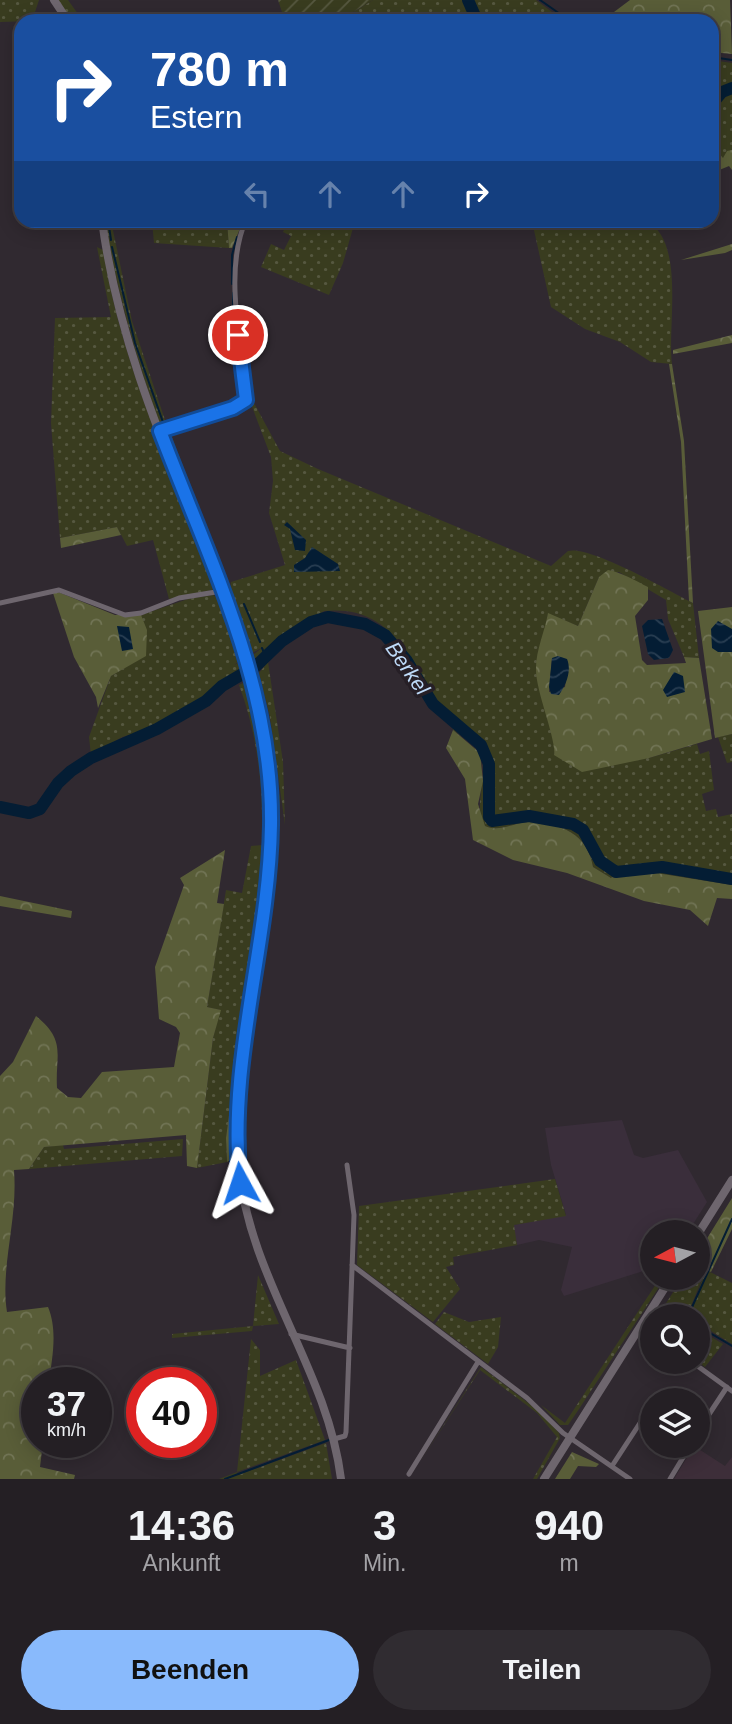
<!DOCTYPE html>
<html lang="de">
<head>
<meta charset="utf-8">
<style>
  :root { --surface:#241f24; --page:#302c31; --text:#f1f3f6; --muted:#a3a2a6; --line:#413d41; --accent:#89bafc }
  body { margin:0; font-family:Arial,sans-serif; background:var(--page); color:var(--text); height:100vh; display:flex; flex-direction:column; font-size:26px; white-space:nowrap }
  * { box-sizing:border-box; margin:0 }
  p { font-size:23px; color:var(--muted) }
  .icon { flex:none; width:38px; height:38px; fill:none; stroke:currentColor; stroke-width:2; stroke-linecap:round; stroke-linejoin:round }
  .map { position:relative; height:1479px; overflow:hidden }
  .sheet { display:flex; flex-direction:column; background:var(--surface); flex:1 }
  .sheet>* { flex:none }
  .hud { position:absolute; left:14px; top:14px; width:705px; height:214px; border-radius:21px; box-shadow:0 4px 18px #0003,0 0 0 2px var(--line); background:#1a4fa0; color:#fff; overflow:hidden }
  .needle { width:46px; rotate:263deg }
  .buttons { position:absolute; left:640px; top:1220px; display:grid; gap:14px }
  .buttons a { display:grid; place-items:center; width:70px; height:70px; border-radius:50%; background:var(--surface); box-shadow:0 4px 18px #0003,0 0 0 2px var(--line); font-size:35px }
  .speed { position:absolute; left:21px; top:1367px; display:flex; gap:14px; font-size:35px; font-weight:700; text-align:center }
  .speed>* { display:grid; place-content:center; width:91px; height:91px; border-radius:50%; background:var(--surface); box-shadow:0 4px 18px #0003,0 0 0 2px var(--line); line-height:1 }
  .speed small { font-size:18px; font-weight:400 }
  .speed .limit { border:10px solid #d22; background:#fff; color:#111 }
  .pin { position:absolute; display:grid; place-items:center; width:60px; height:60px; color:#fff; margin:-30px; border:4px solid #fff; border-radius:50%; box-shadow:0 2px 7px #0007 }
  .me { position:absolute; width:77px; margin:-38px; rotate:355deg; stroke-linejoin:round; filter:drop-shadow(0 0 5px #0008) }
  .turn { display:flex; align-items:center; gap:24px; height:147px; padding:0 21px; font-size:32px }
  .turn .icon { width:91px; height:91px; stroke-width:2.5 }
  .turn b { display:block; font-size:49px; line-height:60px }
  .lanes { display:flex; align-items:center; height:66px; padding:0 21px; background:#0003; justify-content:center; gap:35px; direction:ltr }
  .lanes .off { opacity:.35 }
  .eta { display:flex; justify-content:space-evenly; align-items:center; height:119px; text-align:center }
  .eta b { font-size:42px; font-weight:600; line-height:49px }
  .cta { display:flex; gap:14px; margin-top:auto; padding:14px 21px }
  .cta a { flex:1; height:80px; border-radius:42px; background:var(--accent); color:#111; font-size:28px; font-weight:600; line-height:80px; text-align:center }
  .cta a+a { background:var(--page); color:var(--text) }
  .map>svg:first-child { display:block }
  .built { fill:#3a2e3b }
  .education { fill:#3d2e39 }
  .grass { fill:url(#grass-dots) }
  .forest { fill:url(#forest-crowns); fill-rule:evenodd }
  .garden { fill:url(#garden-furrows) }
  .water { fill:url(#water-waves) }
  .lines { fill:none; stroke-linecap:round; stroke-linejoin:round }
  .stream { stroke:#041d34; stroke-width:2 }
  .river { stroke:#041d34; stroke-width:12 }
  .street { stroke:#6e666e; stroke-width:5 }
  .secondary { stroke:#6e666e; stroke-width:8 }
  .route-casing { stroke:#114b97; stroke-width:18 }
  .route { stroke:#1a73e8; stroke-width:12 }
  .labels { text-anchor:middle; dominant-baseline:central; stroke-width:7; stroke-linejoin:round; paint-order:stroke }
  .water-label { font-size:21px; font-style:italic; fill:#bedaf8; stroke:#261f26 }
</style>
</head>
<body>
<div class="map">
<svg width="732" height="1479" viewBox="0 0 732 1479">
  <defs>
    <pattern id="grass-dots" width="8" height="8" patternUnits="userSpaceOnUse" patternTransform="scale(1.75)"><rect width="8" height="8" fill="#393c1f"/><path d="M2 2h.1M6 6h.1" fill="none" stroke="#565840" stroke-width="1.8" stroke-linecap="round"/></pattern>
    <pattern id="forest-crowns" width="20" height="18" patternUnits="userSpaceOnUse" patternTransform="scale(1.75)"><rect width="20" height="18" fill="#595d38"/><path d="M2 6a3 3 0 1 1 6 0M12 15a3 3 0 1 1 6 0" fill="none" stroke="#717455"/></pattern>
    <pattern id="garden-furrows" width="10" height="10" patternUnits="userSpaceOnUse" patternTransform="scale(1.75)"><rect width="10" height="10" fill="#393c1f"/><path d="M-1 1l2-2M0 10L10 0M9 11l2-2" fill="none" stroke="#565840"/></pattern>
    <pattern id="water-waves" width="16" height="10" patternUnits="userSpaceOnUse" patternTransform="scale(1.75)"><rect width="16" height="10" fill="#041d34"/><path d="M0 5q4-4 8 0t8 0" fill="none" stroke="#293e52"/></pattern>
  </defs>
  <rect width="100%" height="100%" fill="#302930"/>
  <path class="built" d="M622 1120 634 1155 643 1158 678 1150 707 1202 688 1232H653V1268L564 1296 561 1290 572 1247 539 1240 517 1245 513 1225 566 1215 551 1165 545 1128Z"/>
  <path class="education" d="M694 1446 725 1466 732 1457V1479H674Z"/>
  <path class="grass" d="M0 0H39L32 21 0 22Z
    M58 0H68L83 21 71 19Z
    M373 0H464L468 11 477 21H349L347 16Z
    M472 0H536L564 21H489L478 13Z
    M712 60 732 63V85L712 98Z
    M732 92V150L723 158C720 155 714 149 712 145 707 128 712 96 732 92Z
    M105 221H111L132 321 167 426 161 427C135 355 118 296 105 221Z
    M152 221H227L229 248 154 243Z
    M288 221 296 225 298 221H355L343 263 329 295 261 267 271 244 284 250 291 236 283 232Z
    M532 221H646C686 240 667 327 672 364L651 362 620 342 585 329 551 307Z
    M97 247 103 250C122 367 174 476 216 586L212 590 169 599 153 540 127 546 117 527 60 538 51 423 55 318 111 317Z
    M254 403 280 451 318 469 551 566 568 551C590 545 669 591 693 603L699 658 684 657 668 619 666 600 619 572 599 577 578 626 548 614 538 681 556 747 554 755 649 758 697 744 700 754 709 751 714 790 702 794 706 811 716 809 718 817 732 814V876L662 864 615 869 604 863 587 831 573 821 534 814 494 819C486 803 496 771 487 750 479 730 454 722 441 705 409 661 393 604 324 611L279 638 263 651 255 662 253 655 263 647 252 653 230 592 231 582 285 565 269 513 273 481 271 457 251 404Z
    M169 430 227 579 226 583 222 584 164 434Z
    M213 595 222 600 242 659 234 665 243 661 245 668 212 688 201 700 150 729 122 737 91 755 89 737 111 676 146 655 141 615 188 599Z
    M268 662 283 762 285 825 270 717 259 673Z
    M249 680 265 755 268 836 262 840C263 786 258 736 239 685Z
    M454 725 484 754 486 818 491 824C519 826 541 813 572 826 593 835 590 869 614 873 624 875 636 870 646 869 661 867 717 876 732 881V885L662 874 611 878 593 867C588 834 561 823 529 822 514 822 500 833 485 826 470 803 495 768 475 747 469 740 460 735 453 730Z
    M732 734V762L727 763 718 737Z
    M274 778 280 796V826L275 823Z
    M263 845V875L226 1138 227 1162 197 1168 213 1038 220 1010 207 1007 226 890 242 893 251 846Z
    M183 1139 182 1156 29 1169 44 1147 63 1145 64 1149Z
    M555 1179 566 1216 514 1225 517 1245 453 1257 454 1265 446 1267 460 1289 433 1322 357 1265 359 1206Z
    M698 1266 732 1283V1344L698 1323V1316H690L704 1274 687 1316H658L682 1278H698Z
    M258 1275 279 1324 253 1326 252 1331 172 1338V1334L253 1326Z
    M660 1278H665L577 1412 568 1425H560L541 1405 565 1423Z
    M444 1312 469 1322 501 1317 498 1347 488 1364 435 1324Z
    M698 1329 723 1344 705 1367 698 1362Z
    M251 1339 260 1350V1376L296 1360 325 1440 237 1472 238 1475 326 1443 332 1479H219L237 1472Z
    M481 1367 540 1412 559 1433 560 1438 537 1479H533L557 1437 537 1413 480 1370 418 1465Z"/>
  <path class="forest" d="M630 0H730L732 54 712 52V21H602Z
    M712 145 723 158 727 151 732 150V170L729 166 712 173Z
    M227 221H243L232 248H229Z
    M732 244V250L725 253 681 260Z
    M732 335V343L673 354V350Z
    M669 364H672L684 441 693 603 689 601 681 442Z
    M117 527 121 535 61 548 60 538Z
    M608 570C621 572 636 581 648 587V600L635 616 642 660 647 665 686 663 684 657 699 658 712 739 649 758 582 772 554 755C557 740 535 690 536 668 536 650 545 631 548 613L578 626 599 577ZM552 658 566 679 565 687 549 692Z
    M58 592 115 615H141L147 630 146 656 111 676 98 708 96 697 74 657 53 593Z
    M732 607V734L715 738 698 611Z
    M453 730 480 753 483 781 478 804 485 826C500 833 514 822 529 822 561 823 588 834 593 867L611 878 650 872 732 885V899L717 898 708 926 690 910 644 901 567 873 513 860 473 840 465 779 446 748Z
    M225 850 217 903 224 904 207 1007 221 1010 213 1038 197 1168 187 1166 186 1135 44 1147 29 1169 14 1170C18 1220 0 1267 7 1312L48 1307C58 1331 52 1358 49 1382H37V1442H43L40 1467 75 1475 74 1479H0V1076L13 1062 36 1016C67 1041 55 1055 57 1088L68 1097 81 1098 102 1072 174 1067 180 1033 176 1027 159 1019 155 967 184 885 180 878Z
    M0 896 72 911 71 918 0 906Z
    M232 1093V1159L227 1162 226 1138Z
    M732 1198V1229L711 1272 698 1266V1253Z
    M572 1452 599 1464 596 1467 578 1466 570 1479H555Z"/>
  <path class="garden" d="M278 0H373L338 21H285Z"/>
  <path class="water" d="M287 522 306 540 305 551 295 550 290 529 284 525Z
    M312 547 338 564 340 571 294 572V565L305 558Z
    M662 619 673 650 669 658 654 660 648 654 642 626 648 620Z
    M718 621 732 629V652H718L712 648 711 629Z
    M117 626 129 627 133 649 122 651Z
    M558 656 567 659C572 671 566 685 559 695L551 694 549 687 552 658Z
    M674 672 683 676 685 692 667 697 663 690Z"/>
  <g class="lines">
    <path class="stream" d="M540 0 570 21
      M712 57 732 60
      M108 220 111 240
      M112 247 135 343 164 425
      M232 284V255L237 237
      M233 293V331L243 396 240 401
      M170 424 235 404
      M167 432 224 579
      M244 604 260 642
      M262 648 265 655
      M688 1316 732 1219
      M698 1326 732 1346
      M225 1479 329 1440"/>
    <path class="river" d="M468 0 475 16 482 21
      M712 104 722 92 732 88
      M0 807 29 813 40 809 58 783 71 771 91 758 157 729 206 701 222 686 256 666 282 641 311 622 328 617 365 624 385 635 407 661 433 704 481 745 489 764V817L492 821 529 816 573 824 583 830 600 861 616 872 662 867 732 879"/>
    <path class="street" d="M160 431 233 408 246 400C249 387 243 371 241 357 236 314 228 260 246 220
      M0 603 59 590 125 615 141 613 179 598 222 591
      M352 1265 527 1398 563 1433 630 1479
      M291 1334 350 1348
      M692 1362 732 1391
      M698 1431 727 1387
      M334 1439 345 1436 346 1432 354 1215 347 1165
      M612 1466 653 1403
      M409 1474 478 1362
      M670 1479 690 1446"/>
    <path class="secondary" d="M54 0 68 21
      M102 220C118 345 170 460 216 576 232 616 249 657 258 700 281 805 263 907 248 1012 241 1062 233 1112 238 1162 249 1281 327 1367 341 1479
      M698 1234 732 1180
      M544 1479 671 1278"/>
  </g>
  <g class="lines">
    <g class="route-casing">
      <path id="route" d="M238 335 246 400 233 408 160 431C209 560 273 685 271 825 269 946 227 1062 240 1183"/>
    </g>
    <use href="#route" class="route"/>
  </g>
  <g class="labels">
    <g class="water-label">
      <text transform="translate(408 668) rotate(55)">Berkel</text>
    </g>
  </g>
</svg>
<div class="buttons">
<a><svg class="needle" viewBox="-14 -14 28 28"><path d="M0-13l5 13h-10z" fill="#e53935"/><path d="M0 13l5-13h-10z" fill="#a3a2a6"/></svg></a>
<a><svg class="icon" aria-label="search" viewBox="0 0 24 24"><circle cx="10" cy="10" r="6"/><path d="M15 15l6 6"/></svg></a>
<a><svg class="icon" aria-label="layers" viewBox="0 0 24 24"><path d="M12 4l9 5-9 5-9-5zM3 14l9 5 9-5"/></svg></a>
</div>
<div class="speed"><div>37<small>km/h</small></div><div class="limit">40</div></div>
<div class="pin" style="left:238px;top:335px;background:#d93025"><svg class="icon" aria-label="arrive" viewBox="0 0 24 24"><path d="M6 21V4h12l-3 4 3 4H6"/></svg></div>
<svg class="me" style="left:240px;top:1183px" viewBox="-20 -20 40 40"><path d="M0-17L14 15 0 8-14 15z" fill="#1a73e8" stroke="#fff" stroke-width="4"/></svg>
<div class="hud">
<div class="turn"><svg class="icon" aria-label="right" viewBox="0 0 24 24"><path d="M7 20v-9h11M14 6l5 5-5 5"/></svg><div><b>780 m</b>Estern</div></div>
<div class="lanes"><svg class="icon off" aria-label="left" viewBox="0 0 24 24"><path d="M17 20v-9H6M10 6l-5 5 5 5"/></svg><svg class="icon off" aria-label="ahead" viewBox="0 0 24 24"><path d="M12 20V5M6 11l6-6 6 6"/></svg><svg class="icon off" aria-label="ahead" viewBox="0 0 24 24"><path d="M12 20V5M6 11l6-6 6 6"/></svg><svg class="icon" aria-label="right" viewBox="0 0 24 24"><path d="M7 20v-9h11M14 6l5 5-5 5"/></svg></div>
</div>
</div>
<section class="sheet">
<div class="eta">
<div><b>14:36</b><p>Ankunft</p></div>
<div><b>3</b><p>Min.</p></div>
<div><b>940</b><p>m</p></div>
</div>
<div class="cta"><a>Beenden</a><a>Teilen</a></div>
</section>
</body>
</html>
